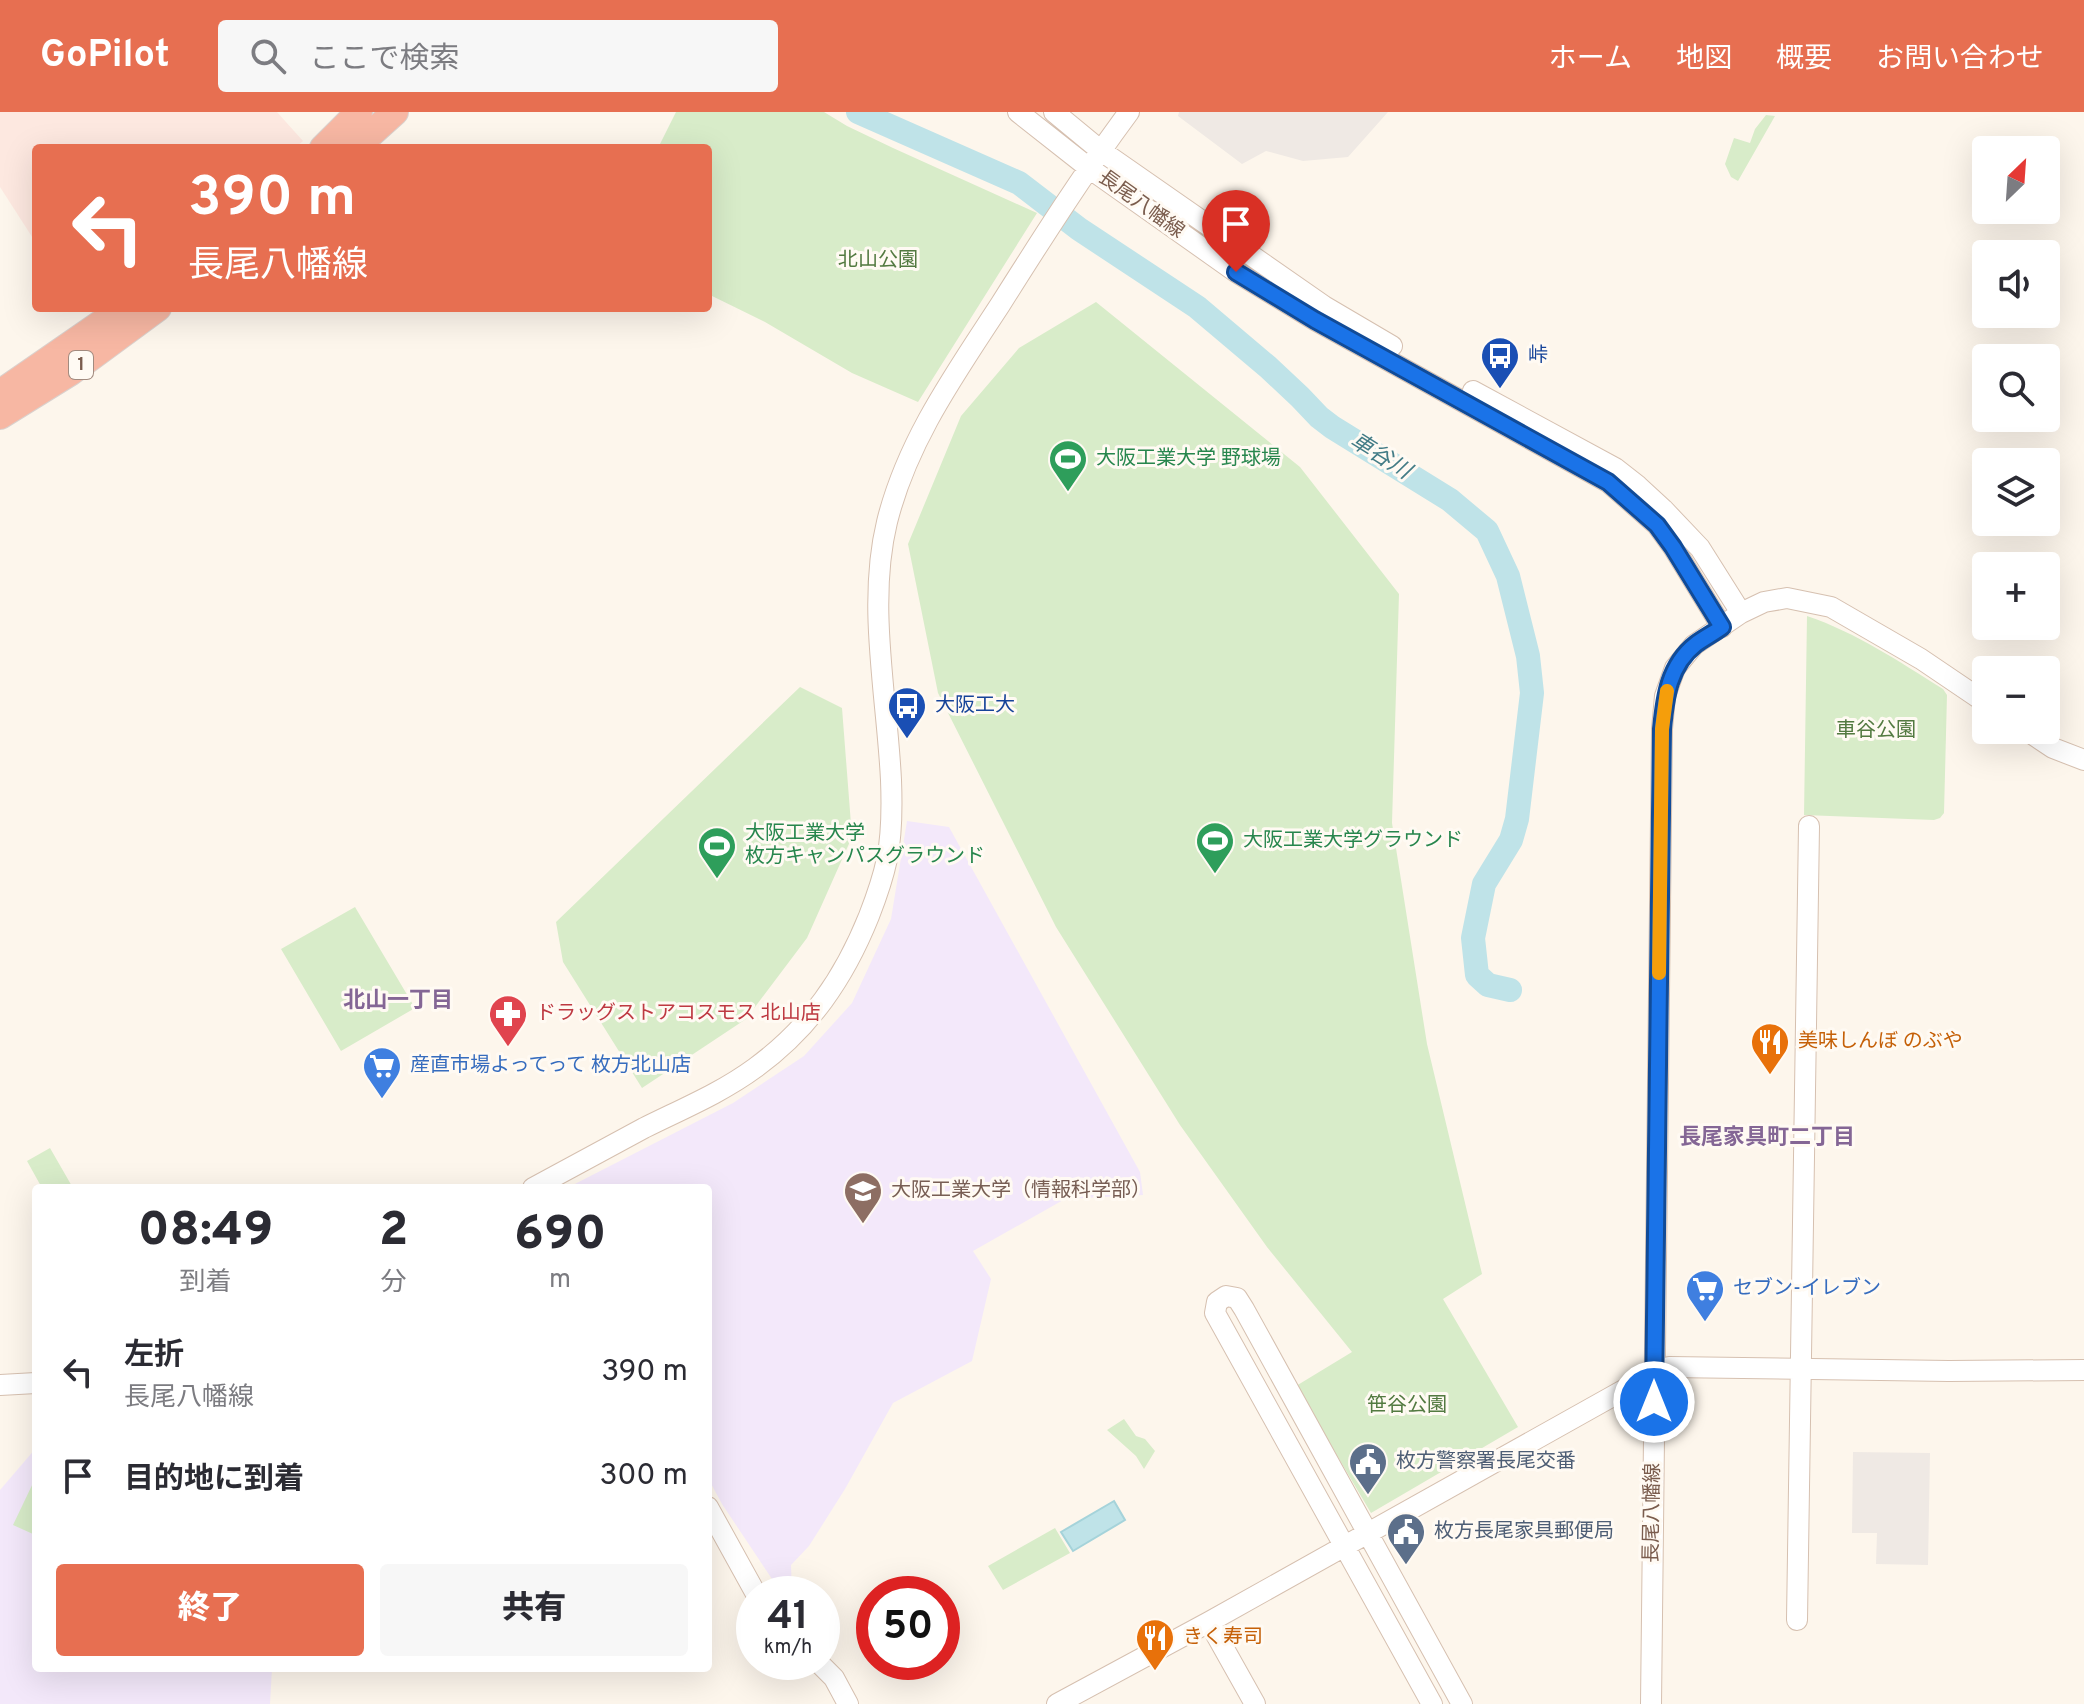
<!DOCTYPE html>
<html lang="ja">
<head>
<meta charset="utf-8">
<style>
  :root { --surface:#fff; --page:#f7f7f7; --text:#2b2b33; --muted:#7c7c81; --accent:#e76f51 }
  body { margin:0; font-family:Overpass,"Noto Sans JP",sans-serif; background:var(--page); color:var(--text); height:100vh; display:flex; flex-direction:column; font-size:30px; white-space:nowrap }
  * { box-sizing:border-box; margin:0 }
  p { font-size:26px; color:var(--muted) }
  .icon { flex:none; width:44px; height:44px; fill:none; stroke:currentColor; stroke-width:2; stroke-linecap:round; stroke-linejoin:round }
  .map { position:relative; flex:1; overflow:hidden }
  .sheet { position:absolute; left:32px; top:1072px; width:680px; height:488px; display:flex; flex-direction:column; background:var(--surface); border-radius:8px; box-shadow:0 8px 32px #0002 }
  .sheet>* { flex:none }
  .guide { position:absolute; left:32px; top:32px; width:680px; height:168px; border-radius:8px; box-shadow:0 8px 32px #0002; background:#e76f51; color:#fff; overflow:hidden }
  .needle { width:52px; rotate:25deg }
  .tools { position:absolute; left:1972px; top:24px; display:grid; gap:16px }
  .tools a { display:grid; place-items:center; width:88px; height:88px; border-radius:8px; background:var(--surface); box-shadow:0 8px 32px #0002; font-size:40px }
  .speed { position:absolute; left:736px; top:1464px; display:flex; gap:16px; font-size:40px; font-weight:700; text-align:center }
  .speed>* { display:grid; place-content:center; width:104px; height:104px; border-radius:50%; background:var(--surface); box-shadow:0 8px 32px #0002; line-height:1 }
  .speed small { font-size:20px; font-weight:400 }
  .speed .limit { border:12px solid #d22; background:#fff; color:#111 }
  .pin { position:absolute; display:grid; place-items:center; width:68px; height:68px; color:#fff; margin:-82px -34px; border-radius:50% 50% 50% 0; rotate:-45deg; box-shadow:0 0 8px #0007 }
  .pin .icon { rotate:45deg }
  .me { position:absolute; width:88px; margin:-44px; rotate:0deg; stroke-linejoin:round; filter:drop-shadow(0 0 6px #0008) }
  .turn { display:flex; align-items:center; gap:28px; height:168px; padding:0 24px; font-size:36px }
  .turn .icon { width:104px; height:104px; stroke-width:2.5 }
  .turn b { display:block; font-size:56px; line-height:68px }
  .eta { display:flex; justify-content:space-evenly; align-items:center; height:136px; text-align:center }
  .eta b { font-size:48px; font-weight:800; line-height:56px }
  .button { display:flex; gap:16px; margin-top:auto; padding:16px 24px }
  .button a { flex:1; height:92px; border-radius:8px; background:var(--accent); color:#fff; font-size:32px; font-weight:800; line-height:92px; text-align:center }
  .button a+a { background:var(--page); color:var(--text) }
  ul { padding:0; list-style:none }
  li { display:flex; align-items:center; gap:24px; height:104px; padding:0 24px }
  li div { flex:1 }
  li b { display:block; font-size:30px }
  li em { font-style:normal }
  header { display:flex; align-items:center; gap:48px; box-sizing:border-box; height:112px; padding:0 40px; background:var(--accent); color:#fff }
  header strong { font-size:38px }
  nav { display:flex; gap:44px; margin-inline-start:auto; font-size:28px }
  .search { width:560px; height:72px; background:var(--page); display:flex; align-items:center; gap:20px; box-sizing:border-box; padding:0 28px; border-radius:8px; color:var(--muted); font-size:30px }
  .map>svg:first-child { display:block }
  .commercial { fill:#fde8e0 }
  .industrial { fill:#efe9e4 }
  .education { fill:#f3e8fa }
  .green { fill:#d8ecc9 }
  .water { fill:#bfe3e8; stroke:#a5d3da; stroke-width:2 }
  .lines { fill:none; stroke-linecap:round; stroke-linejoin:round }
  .river { stroke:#bfe3e8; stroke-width:24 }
  .secondary-casing { stroke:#d6c0b0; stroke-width:22 }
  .highway-casing { stroke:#dad1cd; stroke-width:28 }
  .secondary { stroke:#fff; stroke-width:20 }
  .highway { stroke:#f7b7a3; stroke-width:26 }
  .route-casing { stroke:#114b97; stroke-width:20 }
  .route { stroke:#1a73e8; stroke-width:14 }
  .slow { stroke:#f59e0b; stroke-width:14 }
  .labels { text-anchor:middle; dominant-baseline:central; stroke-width:6; stroke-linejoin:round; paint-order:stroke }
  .shield { fill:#fffaf3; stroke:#a28b7f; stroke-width:2 }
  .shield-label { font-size:18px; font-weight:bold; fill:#7a5c4d }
  .street-label { font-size:20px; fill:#7a5c4d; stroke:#fffaf3 }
  .park-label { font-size:20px; fill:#537a41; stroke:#fffaf3 }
  .transit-label { font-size:20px; fill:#164399; stroke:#fffaf3; text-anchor:start }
  .leisure-label { font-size:20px; fill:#27864d; stroke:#fffaf3; text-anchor:start }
  .health-label { font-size:20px; fill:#be3a42; stroke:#fffaf3; text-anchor:start }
  .food-label { font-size:20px; fill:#c56008; stroke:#fffaf3; text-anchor:start }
  .shop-label { font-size:20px; fill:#366cbe; stroke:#fffaf3; text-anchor:start }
  .education-label { font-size:20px; fill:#785e54; stroke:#fffaf3; text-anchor:start }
  .service-label { font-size:20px; fill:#4e5e75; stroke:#fffaf3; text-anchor:start }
  .water-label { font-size:22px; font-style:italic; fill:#437c86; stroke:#fffaf3 }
  .neighbourhood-label { font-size:22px; font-weight:bold; fill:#846695; stroke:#fffaf3 }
</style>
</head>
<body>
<header>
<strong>GoPilot</strong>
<div class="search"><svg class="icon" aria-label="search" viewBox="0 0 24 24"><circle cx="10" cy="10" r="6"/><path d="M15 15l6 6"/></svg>ここで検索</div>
<nav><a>ホーム</a><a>地図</a><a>概要</a><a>お問い合わせ</a></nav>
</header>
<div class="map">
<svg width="2084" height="1592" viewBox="0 0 2084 1592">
  <rect width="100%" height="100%" fill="#fdf6ec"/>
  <path class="commercial" d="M0 0H277L303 29 295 36H36V131L0 75Z"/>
  <path class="industrial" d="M1179 0H1388L1348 45 1303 49 1266 39 1242 52 1178 4Z
    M1853 1340 1930 1341 1928 1453 1876 1452 1877 1421H1852Z"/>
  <path class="education" d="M907 709 949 715 1140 1060 1143 1083 1065 1087 973 1139 991 1167 972 1249 893 1291 845 1377 809 1434 791 1453 792 1482H782L722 1392 708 1366V1076H567L733 991 804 944 852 891 891 807Z
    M36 1336V1556H272L270 1592H0V1378Z"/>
  <path class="green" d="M676 0H824L847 14 893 36 1037 101 918 290 852 261 765 210 708 182V36H658Z
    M1766 3 1775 4 1738 69 1731 65 1725 52 1734 26 1750 31 1755 17Z
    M1096 190 1300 355 1399 482 1392 711 1427 932 1482 1162 1443 1187 1518 1315 1371 1401 1296 1274 1352 1240 1267 1135 1180 1013 1056 815 938 581 908 432 961 304 1019 236Z
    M1807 504C1857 521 1898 549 1943 577L1947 583 1944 701 1940 706 1934 708 1804 703Z
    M800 575 842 596 852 725 807 826 746 907 642 976 563 850 556 810Z
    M355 795 415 896 341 939 281 837Z
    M50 1036 73 1076H42L27 1049Z
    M1124 1307 1136 1324 1145 1327 1155 1339 1144 1357 1136 1344 1107 1318Z
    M34 1369 36 1370V1415L33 1422 13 1413Z
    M1055 1416 1070 1441 1003 1478 988 1454Z"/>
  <path class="water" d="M1114 1389 1125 1408 1073 1439 1061 1420Z"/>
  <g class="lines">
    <path class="river" d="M858 0 1019 71 1079 117 1197 195 1268 255 1300 285 1319 305 1332 315 1450 388 1487 419 1508 464 1528 544 1532 581 1517 707 1511 728 1484 772 1473 826 1477 863 1488 873 1510 878"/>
    <g class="secondary-casing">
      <path id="secondary" d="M1018 0 1089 56 1236 160 1315 208 1608 370 1657 413 1673 435 1722 515
        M1054 0 1100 38 1324 194 1392 234
        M1473 279 1615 356 1638 374 1663 397 1700 436 1741 501
        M2026 618 2053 636 2084 648
        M533 1076C570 1056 607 1036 644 1016 682 997 721 981 755 956 810 916 844 866 869 804 876 786 883 766 887 747 892 722 892 693 891 668 887 584 867 492 887 410 907 329 955 262 1000 193 1041 128 1083 62 1129 0
        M0 1273 36 1271
        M708 1395 756 1482
        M1797 1508 1809 714
        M1209 1510 1255 1592
        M818 1550 834 1566 848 1592
        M1057 1592 1209 1510 1654 1261 1669 1255 1949 1259 2084 1258
        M1432 1592 1215 1201 1217 1190 1226 1184 1237 1186 1244 1197 1462 1592
        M1651 1592 1662 617 1665 584 1675 556 1694 533 1741 501 1764 490 1787 486 1831 495 1921 547 1986 591"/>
    </g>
    <g class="highway-casing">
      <path id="highway" d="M323 36 359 0
        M355 36 395 0
        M0 281 123 196
        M0 304 71 260 158 196"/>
    </g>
    <use href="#secondary" class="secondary"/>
    <use href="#highway" class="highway"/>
  </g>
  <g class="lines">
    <g class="route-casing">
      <path id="route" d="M1236 160 1315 208 1608 370 1657 413 1673 435 1722 515C1714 521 1704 526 1696 532 1669 553 1665 585 1662 617L1654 1290"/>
    </g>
    <use href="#route" class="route"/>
    <path class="slow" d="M1659 861 1662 617 1667 579"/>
  </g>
  <defs>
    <g id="bus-pin" transform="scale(2)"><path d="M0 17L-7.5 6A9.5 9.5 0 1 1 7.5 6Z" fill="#1a4fb4" stroke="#fffaf3"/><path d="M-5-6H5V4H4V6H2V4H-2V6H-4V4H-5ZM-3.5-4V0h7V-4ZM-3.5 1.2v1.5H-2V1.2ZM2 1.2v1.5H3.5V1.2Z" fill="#fff"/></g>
    <g id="stadium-pin" transform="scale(2)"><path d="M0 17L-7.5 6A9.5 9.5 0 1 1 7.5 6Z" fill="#2e9e5b" stroke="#fffaf3"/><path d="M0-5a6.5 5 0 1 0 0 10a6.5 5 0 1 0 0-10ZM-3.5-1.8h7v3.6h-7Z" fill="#fff"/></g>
    <g id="pharmacy-pin" transform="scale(2)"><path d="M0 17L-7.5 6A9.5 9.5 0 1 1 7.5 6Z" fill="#e0444e" stroke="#fffaf3"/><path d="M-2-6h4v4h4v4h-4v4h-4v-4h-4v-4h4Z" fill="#fff"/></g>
    <g id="restaurant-pin" transform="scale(2)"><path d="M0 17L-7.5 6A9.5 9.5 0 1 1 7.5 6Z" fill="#e8710a" stroke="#fffaf3"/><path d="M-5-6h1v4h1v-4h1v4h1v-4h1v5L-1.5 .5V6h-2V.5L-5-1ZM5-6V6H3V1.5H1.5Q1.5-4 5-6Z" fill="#fff"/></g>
    <g id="supermarket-pin" transform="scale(2)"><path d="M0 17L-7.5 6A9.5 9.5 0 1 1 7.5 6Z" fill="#3f7fe0" stroke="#fffaf3"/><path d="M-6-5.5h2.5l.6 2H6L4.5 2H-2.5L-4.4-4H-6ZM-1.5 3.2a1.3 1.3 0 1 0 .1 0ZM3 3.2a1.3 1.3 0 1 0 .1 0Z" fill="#fff"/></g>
    <g id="university-pin" transform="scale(2)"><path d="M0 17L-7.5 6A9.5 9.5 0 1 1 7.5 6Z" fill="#8d6e63" stroke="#fffaf3"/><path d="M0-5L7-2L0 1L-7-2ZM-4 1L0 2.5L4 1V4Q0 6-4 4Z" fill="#fff"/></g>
    <g id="civic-pin" transform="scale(2)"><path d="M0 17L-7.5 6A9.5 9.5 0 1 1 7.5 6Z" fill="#5c6f8a" stroke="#fffaf3"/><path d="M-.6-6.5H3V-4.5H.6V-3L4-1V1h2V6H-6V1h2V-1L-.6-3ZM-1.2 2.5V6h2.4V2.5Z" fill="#fff"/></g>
  </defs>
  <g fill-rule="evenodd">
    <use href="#bus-pin" x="1500" y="244"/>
    <use href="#stadium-pin" x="1068" y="347"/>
    <use href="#bus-pin" x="907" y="594"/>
    <use href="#stadium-pin" x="1215" y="729"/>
    <use href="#stadium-pin" x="717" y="734"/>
    <use href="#pharmacy-pin" x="508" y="902"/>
    <use href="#restaurant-pin" x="1770" y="930"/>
    <use href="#supermarket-pin" x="382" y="954"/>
    <use href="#university-pin" x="863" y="1079"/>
    <use href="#supermarket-pin" x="1705" y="1177"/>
    <use href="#civic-pin" x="1368" y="1350"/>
    <use href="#civic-pin" x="1406" y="1420"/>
    <use href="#restaurant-pin" x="1155" y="1526"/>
  </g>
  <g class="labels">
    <rect class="shield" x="69" y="239" width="24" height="28" rx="6"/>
    <g class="shield-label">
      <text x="81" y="253">1</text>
    </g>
    <g class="street-label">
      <text transform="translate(1141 93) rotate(36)">長尾八幡線</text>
      <text transform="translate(1653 1401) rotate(-89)">長尾八幡線</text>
    </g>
    <g class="park-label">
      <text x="878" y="149">北山公園</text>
      <text x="1876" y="619">車谷公園</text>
      <text x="1407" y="1294">笹谷公園</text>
    </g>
    <g class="transit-label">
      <text x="1528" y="244">峠</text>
      <text x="935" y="594">大阪工大</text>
    </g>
    <g class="leisure-label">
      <text x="1096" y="347">大阪工業大学 野球場</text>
      <text x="745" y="722">大阪工業大学<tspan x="745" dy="23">枚方キャンパスグラウンド</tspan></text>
      <text x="1243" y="729">大阪工業大学グラウンド</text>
    </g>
    <g class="health-label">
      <text x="536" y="902">ドラッグストアコスモス 北山店</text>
    </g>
    <g class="food-label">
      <text x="1798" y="930">美味しんぼ のぶや</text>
      <text x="1183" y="1526">きく寿司</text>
    </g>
    <g class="shop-label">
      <text x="410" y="954">産直市場よってって 枚方北山店</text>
      <text x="1733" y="1177">セブン-イレブン</text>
    </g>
    <g class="education-label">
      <text x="891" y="1079">大阪工業大学（情報科学部）</text>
    </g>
    <g class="service-label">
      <text x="1396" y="1350">枚方警察署長尾交番</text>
      <text x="1434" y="1420">枚方長尾家具郵便局</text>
    </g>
    <g class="water-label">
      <text transform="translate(1380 345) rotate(32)">車谷川</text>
    </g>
    <g class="neighbourhood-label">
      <text x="398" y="889">北山一丁目</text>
      <text x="1767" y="1026">長尾家具町二丁目</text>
    </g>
  </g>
</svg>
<div class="tools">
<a><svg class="needle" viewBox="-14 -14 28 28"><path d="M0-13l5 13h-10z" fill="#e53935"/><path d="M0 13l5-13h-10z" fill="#7c7c81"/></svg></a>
<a><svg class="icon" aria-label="sound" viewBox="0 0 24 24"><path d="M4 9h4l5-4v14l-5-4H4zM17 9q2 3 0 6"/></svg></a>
<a><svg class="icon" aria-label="search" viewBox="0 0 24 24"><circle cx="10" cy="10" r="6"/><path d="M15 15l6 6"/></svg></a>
<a><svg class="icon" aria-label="layers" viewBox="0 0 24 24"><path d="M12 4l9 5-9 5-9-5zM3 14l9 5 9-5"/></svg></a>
<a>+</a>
<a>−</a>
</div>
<div class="speed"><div>41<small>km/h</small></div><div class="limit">50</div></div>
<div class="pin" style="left:1236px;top:160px;background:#d93025"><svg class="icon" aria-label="arrive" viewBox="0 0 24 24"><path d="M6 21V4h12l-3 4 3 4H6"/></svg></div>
<svg class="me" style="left:1654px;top:1290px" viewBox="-20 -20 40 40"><circle r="17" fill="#1a73e8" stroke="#fff" stroke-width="3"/><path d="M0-11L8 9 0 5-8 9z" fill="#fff"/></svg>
<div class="guide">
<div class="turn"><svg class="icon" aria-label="left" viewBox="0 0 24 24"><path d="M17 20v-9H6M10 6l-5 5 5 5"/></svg><div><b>390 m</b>長尾八幡線</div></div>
</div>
<section class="sheet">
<div class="eta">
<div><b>08:49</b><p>到着</p></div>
<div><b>2</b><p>分</p></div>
<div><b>690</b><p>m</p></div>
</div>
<ul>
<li><svg class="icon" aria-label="left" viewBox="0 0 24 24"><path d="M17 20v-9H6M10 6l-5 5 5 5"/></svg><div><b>左折</b><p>長尾八幡線</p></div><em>390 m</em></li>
<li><svg class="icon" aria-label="arrive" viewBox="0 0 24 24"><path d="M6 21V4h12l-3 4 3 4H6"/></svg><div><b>目的地に到着</b></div><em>300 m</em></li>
</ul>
<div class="button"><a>終了</a><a>共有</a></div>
</section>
</div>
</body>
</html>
